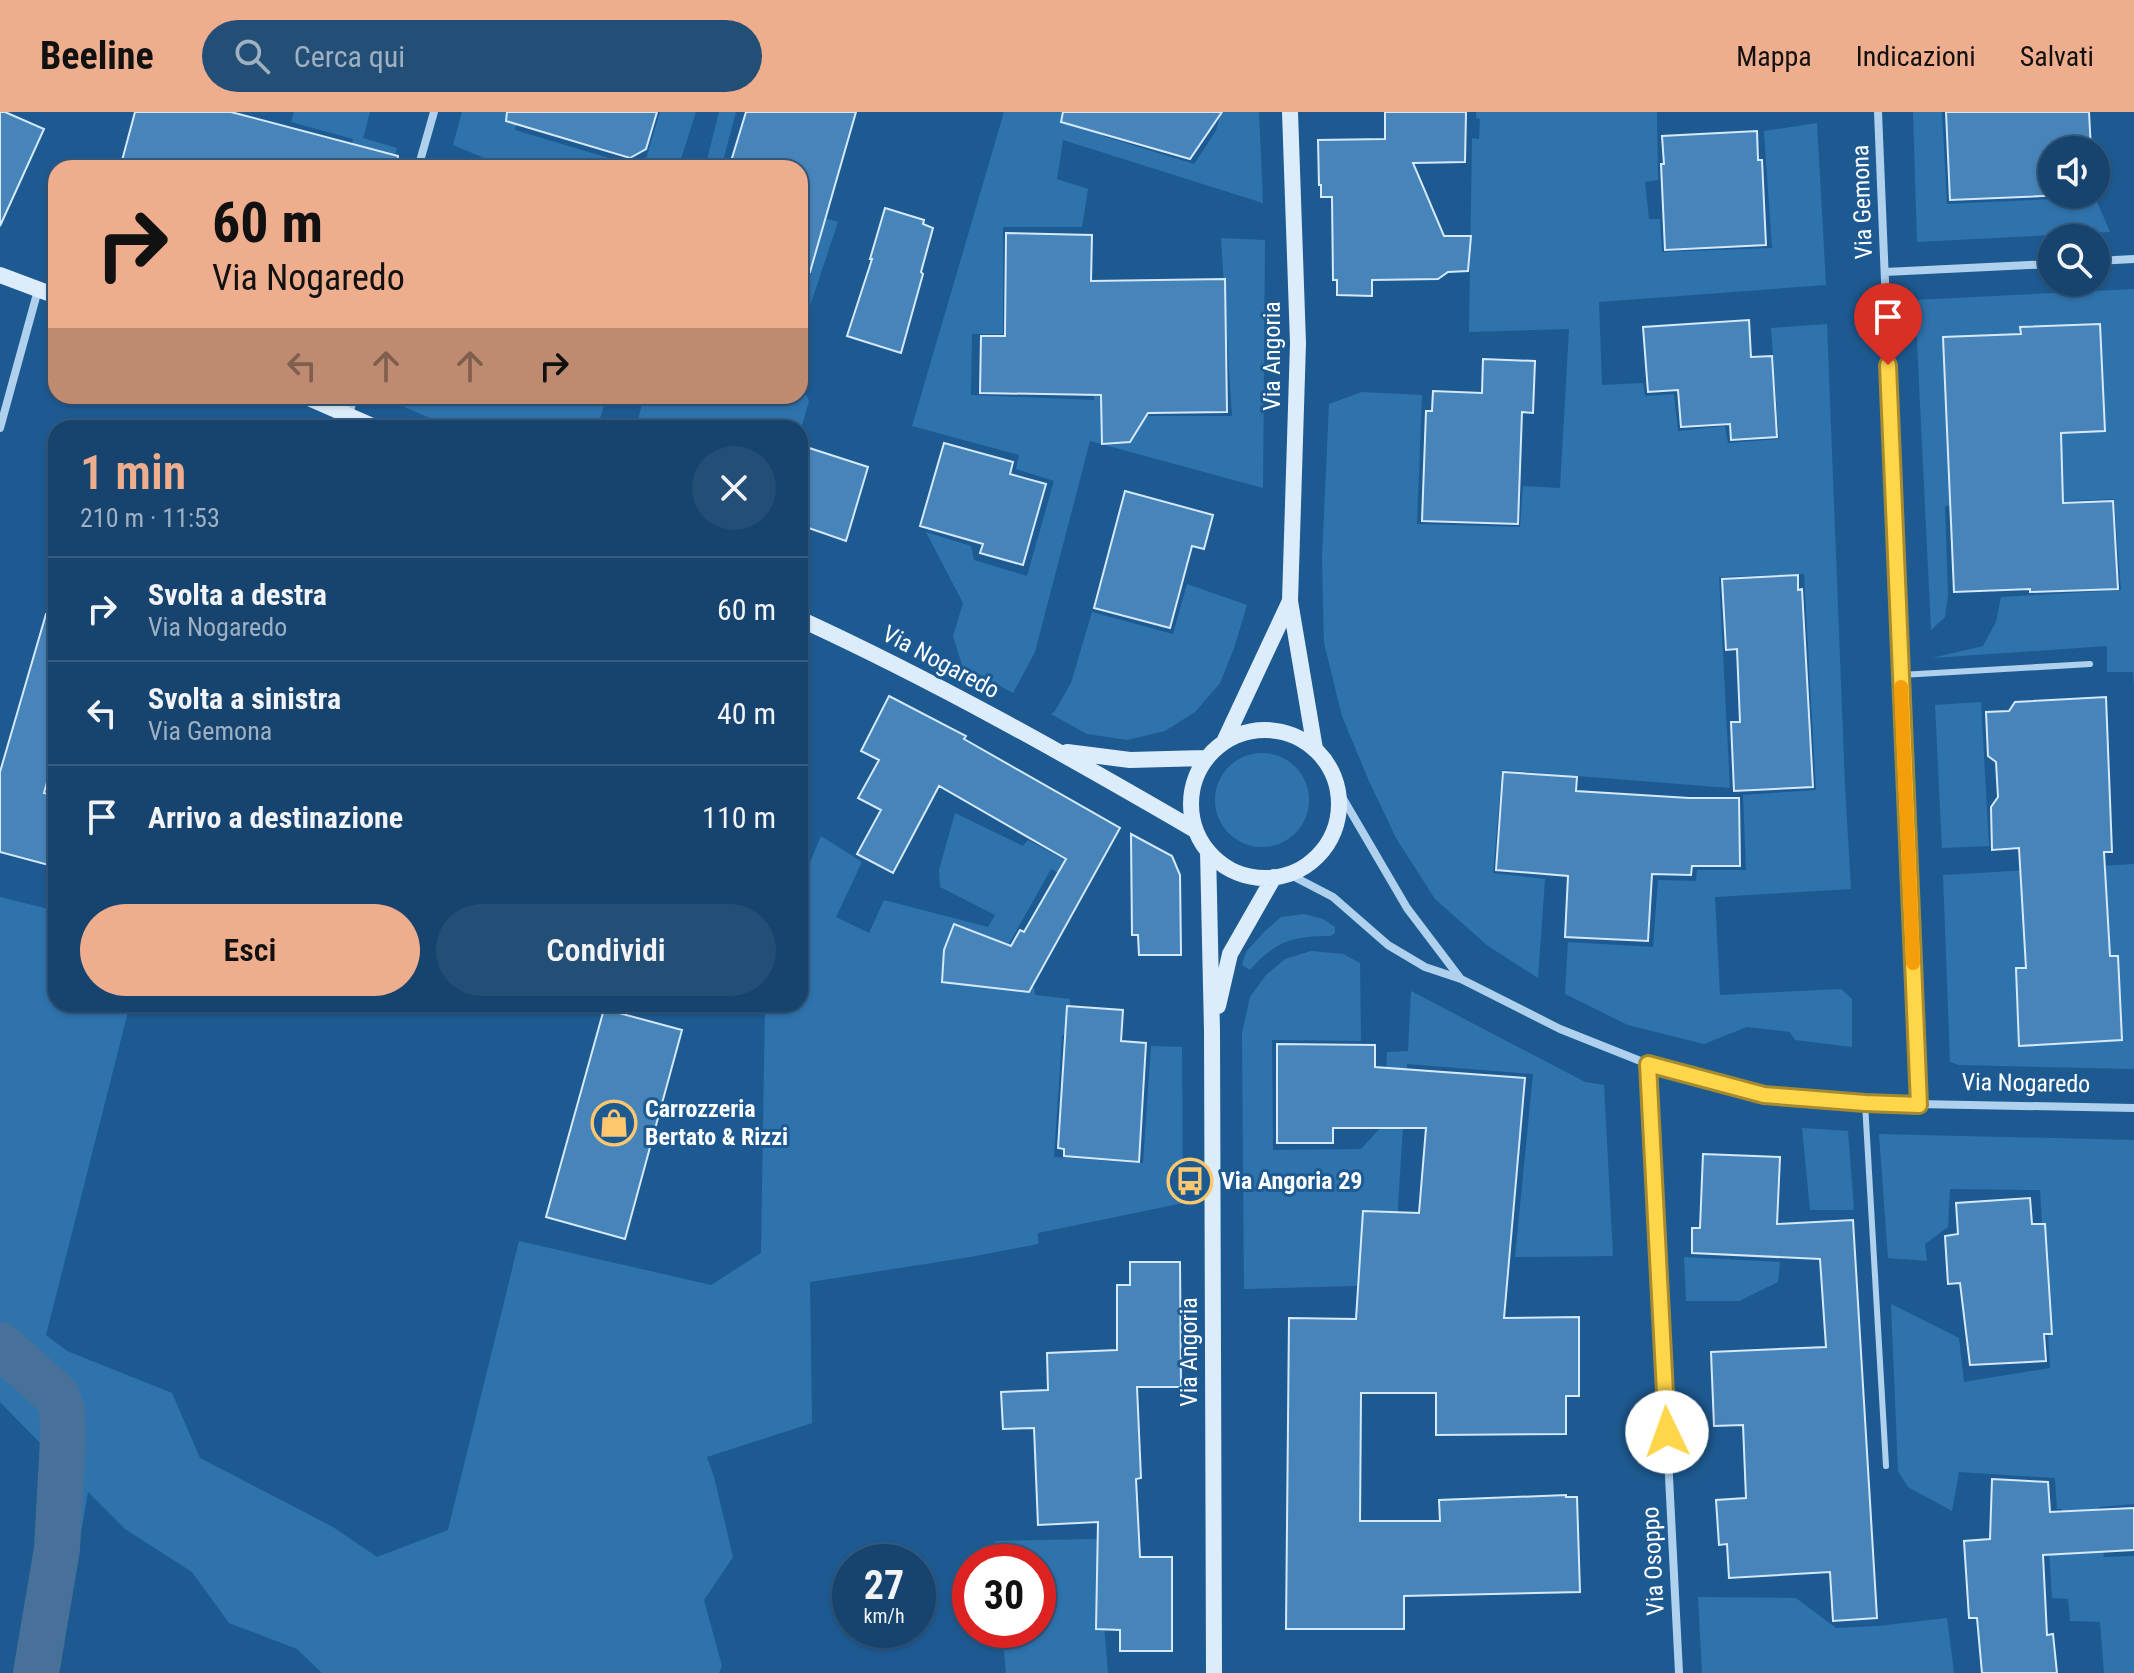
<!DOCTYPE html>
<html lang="it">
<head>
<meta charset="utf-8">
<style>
  :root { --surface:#16446e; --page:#234e76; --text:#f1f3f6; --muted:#9eb0c2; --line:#355c81; --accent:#eead8d }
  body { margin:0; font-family:"Roboto Condensed",sans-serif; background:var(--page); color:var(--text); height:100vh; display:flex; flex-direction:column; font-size:30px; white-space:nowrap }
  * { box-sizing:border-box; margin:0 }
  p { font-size:26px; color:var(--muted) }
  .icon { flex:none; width:44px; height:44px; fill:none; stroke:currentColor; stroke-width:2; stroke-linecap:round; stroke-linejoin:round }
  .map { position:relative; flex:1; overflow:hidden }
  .side { position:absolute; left:48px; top:308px; width:760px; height:592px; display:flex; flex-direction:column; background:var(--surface); border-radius:24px; box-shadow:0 2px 6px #0004,0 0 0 2px var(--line) }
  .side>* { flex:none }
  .banner { position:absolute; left:48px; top:48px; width:760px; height:244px; border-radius:24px; box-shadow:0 2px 6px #0004,0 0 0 2px var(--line); background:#eead8d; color:#111; overflow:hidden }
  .controls { position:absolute; left:2038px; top:24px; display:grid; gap:16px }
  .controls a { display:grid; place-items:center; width:72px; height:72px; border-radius:50%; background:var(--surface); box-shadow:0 2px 6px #0004,0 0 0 2px var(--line); font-size:40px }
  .speed { position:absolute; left:832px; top:1432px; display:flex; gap:16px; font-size:40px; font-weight:700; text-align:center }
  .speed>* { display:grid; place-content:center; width:104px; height:104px; border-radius:50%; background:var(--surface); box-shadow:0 2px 6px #0004,0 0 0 2px var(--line); line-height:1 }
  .speed small { font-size:20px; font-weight:400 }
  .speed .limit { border:12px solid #d22; background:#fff; color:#111 }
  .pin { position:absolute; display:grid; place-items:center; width:68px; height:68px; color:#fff; margin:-82px -34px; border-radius:50% 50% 50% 0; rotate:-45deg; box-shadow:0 0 8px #0007 }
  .pin .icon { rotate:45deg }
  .me { position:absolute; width:88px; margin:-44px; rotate:357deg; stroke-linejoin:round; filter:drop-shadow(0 0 6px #0008) }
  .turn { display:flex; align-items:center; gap:28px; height:168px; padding:0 32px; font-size:36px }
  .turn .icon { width:104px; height:104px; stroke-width:2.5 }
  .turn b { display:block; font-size:56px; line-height:68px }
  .lanes { display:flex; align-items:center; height:76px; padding:0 32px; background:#0003; justify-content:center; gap:40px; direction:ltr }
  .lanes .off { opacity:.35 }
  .round { display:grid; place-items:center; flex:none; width:84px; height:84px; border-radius:42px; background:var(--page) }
  .headline { display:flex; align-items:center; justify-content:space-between; height:136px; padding:0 32px }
  h1 { font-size:48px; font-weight:600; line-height:60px; color:var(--accent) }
  .cta { display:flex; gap:16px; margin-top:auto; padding:16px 32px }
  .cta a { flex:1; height:92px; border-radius:48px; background:var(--accent); color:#111; font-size:32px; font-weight:600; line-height:92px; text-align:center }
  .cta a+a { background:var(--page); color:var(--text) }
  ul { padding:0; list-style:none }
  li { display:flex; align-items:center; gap:24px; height:104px; padding:0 32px; border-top:2px solid var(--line) }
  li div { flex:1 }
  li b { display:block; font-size:30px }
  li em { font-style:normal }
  header { display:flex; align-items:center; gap:48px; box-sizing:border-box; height:112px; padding:0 40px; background:var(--accent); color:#111 }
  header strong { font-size:38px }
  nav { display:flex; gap:44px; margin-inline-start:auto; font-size:28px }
  .search { width:560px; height:72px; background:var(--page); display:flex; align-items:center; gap:20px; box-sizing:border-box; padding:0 28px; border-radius:44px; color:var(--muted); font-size:30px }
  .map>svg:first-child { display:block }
  .green { fill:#2f73ad }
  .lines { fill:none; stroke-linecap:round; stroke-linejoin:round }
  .canal { stroke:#477198; stroke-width:46 }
  .building { fill:#4784b9; stroke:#d5e9fa; stroke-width:2 }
  .lane { stroke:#afd1ee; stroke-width:6 }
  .street { stroke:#afd1ee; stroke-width:8 }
  .secondary { stroke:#dcecfa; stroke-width:16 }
  .route-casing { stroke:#a68a30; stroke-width:20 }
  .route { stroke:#ffd54a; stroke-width:14 }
  .slow { stroke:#f59e0b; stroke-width:14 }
  .labels { text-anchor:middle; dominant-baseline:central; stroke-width:6; stroke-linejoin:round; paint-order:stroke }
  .street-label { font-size:24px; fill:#fff; stroke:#1e5a92 }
  .poi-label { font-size:24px; font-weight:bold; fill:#fff; stroke:#1e5a92; text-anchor:start }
</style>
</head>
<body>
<header>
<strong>Beeline</strong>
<div class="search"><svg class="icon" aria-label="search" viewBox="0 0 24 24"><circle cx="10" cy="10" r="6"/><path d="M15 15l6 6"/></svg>Cerca qui</div>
<nav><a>Mappa</a><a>Indicazioni</a><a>Salvati</a></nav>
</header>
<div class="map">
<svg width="2134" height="1561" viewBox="0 0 2134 1561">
  <rect width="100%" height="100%" fill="#1e5a92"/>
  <path class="green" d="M294 0H370L363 26 397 36 391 56H346L353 27 291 10Z
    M462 0H520L515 18 632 53 645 50 660 0H696L678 56H508L453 33Z
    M719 0H736L721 56H705Z
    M1004 0H1109L1103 24 1194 52 1216 19 1221 0H1259L1263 91 1063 28 1057 67 1088 77 1082 115H1003V222H972L971 283 1094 288 1095 251 1125 304H1232L1221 126 1265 128 1263 376 1090 329 1035 540 1013 581 962 553 953 524 963 491 926 420 971 434 974 448 1027 464 1054 369 1016 357 1019 343 912 314Z
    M1476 0H1657L1658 68 1645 70 1649 107H1660L1662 140 1772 136 1764 19 1817 11 1826 173 1599 190 1602 273 1643 271 1645 284 1674 282 1678 319 1725 314 1728 331 1779 327 1771 216 1827 212 1845 675 1851 777 1715 785 1720 883 1841 877 1852 887V935L1795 928 1790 920 1747 915 1704 932 1628 913 1565 882 1568 830 1653 835 1658 768 1696 769 1697 758H1746L1743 683 1816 678 1804 462 1719 465 1730 676 1502 658 1493 761 1545 767 1538 866 1488 834 1435 787 1396 726 1369 669 1342 604 1324 531 1322 446 1329 292 1362 280 1422 283 1417 412 1520 415 1523 374 1560 376 1569 217 1469 220 1472 26 1479 27 1480 7 1476 6Z
    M1913 0H1942L1947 92 2095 85 2110 120 1917 130Z
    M800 99 838 110 800 224Z
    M2134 177V575L2133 560H2107V534L1932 546 1983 534 1996 510 2001 485 2121 478 2114 387 1945 394 1948 483 1945 505 1931 518 1915 188Z
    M800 268 809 289 800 320V316H636L644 284H800Z
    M380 284H607L597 316H452Z
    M1187 472 1247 493 1234 536 1220 571 1195 600 1165 619 1127 628 1087 622 1051 602 1055 599 1071 571 1092 500 1173 522Z
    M1981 590 1989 734 1942 736 1935 593Z
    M1215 688a47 47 0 1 1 94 0a47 47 0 1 1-94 0Z
    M955 701 1023 734 1028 728 1065 748 1059 761 1051 757 997 853 1034 875 1035 883 1070 887 1073 923H1062L1054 1045 1143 1051 1151 934 1182 935 1183 1091 1038 1121V1132L970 1145 810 1170 812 1311 707 1345 714 1365 733 1445 704 1488 722 1554 719 1561H322L297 1537 229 1511 192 1460 125 1417 88 1380 57 1561H26L48 1423 49 1340 0 1290V785L56 799V892H130L46 1223 67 1239 172 1281 200 1346 333 1415 377 1445 448 1418 519 1129 711 1173 761 1141 765 892H800V774L821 724 862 750 836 805 869 821 884 788 988 815 995 803 940 775 939 758Z
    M2134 752V957L1959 953 1950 950 1943 763Z
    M1304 802 1323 807 1335 815V821L1331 824C1293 824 1275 829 1250 858L1242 853 1246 840 1264 820 1281 805Z
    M1311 839 1343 842 1360 851 1361 929 1272 928 1273 1038 1361 1037 1384 1012 1387 940 1408 939 1411 879 1585 970 1604 973 1613 1144 1515 1145 1533 962 1407 952 1393 1173 1244 1177 1242 921 1250 885 1266 863 1285 847Z
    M1802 1016 1848 1019 1854 1098H1810Z
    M1879 1022 2134 1028V1392L2099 1395 2104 1445 2134 1444V1561H2104L2100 1510 2070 1509 2068 1487 2052 1486 2048 1424 2062 1422V1397H2057L2055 1366 1959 1360 1952 1399 1908 1375 1898 1359 1891 1192 1959 1226 1964 1270 2050 1256 2040 1078 1950 1077 1948 1115 1925 1132 1927 1149 1888 1146Z
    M1684 1145 1780 1150 1778 1170 1739 1189H1686Z
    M1097 1427 1108 1561H1006L1002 1518H1038V1450H996L995 1429Z
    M1698 1485 1796 1486 1836 1516 1878 1514 1947 1506 1954 1561H1702Z"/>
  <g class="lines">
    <path class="canal" d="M0 1233 56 1283 62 1298 63 1326 57 1437 36 1561"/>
  </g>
  <path class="building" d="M0 0H5L44 17 0 114Z
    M135 0H231L398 44 397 56H120Z
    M507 0H657L646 37 630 46 506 9Z
    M746 0H856L810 160 800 158V56H729Z
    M1063 0H1222L1190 47 1061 10Z
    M1385 0H1466L1465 50 1413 51 1444 124H1471L1468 159 1448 160 1438 167 1372 168V184L1337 183V168H1333L1332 85H1321V73H1319L1318 28 1385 27Z
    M1946 0H2089L2091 38H2052V82H2090L1950 88Z
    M1757 19 1758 48H1762L1766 133 1665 138 1661 52H1664L1662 24Z
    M885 96 924 108 923 112 933 116 921 160 923 162 901 241 847 224 872 147H870Z
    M1006 121 1092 123 1091 169 1225 167 1227 300 1148 301 1130 330 1102 332 1101 283 980 281 981 224H1005Z
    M1749 208 1751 245 1772 244 1777 325 1731 328 1730 312 1681 315 1678 278 1648 280 1643 215Z
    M2100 212 2105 319 2061 321 2063 391 2113 389 2118 477 2030 480V477L1954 480 1943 225 2021 222 2020 215Z
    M1483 247 1535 249 1533 301 1522 300 1518 412 1422 409 1426 299H1432L1433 279 1482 281Z
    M944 331 1013 350 1010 362 1046 372 1023 453 980 441 983 432 920 414Z
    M800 333 868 355 846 429 800 413Z
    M1125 379 1213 403 1204 437 1192 434 1170 516 1094 496Z
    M1798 463V478L1802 477 1813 675 1734 679 1731 610H1740L1737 537 1726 538 1722 467Z
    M46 502 56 503V638L44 681 56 684V755L0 740V660Z
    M889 584 966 624 964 627 1120 716 1029 880 942 870 944 838 954 812 1011 834 1020 818 1024 820 1066 747 939 674 893 761 857 742 881 698 858 686 879 648 861 639Z
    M2106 585 2112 740H2104L2110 844H2118L2122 928 2019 934 2016 856H2026L2019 736 1992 738 1991 695 1998 685 1996 650 1988 644 1986 600 2009 599 2015 590Z
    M1503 660 1577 665 1576 679 1689 686H1739L1740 754H1692L1691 763 1652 762 1648 829 1565 825 1568 764 1496 758Z
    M1131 722 1172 744 1180 763 1181 843H1139L1138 823H1132Z
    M1067 894 1123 898 1121 929 1146 931 1139 1050 1064 1044V1037L1058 1036Z
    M604 897 682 918 625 1127 546 1105Z
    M1277 932 1375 933V955L1525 966 1504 1206 1579 1205V1284H1566V1322L1436 1323V1281H1361L1360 1409H1440L1439 1388 1566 1383V1385H1577L1580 1480 1404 1484V1517H1286L1289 1206 1356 1207 1363 1099 1419 1101 1426 1016H1333V1031H1277Z
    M1703 1042 1780 1045 1777 1112 1853 1108 1877 1506 1833 1509 1830 1460 1729 1466 1727 1432 1719 1433 1716 1388 1746 1386 1743 1313 1714 1314 1711 1240 1826 1235 1820 1147 1692 1141V1116H1700Z
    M2030 1086 2032 1112H2045L2052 1222H2044L2046 1249 1970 1253 1960 1171 1948 1172 1945 1124 1958 1122 1956 1091Z
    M1130 1150H1180L1181 1275H1137L1141 1366 1136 1367 1140 1445H1172V1539H1120V1518L1096 1517 1098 1410 1038 1413 1034 1316 1003 1317 1001 1280 1048 1278 1047 1241 1117 1238V1173H1130Z
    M1992 1367 2048 1370 2050 1400 2134 1396V1438L2043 1443 2047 1523 2053 1522 2057 1561H1982L1977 1506H1969L1964 1429 1990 1427Z"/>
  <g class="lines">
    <path class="lane" d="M1901 563 2090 552
      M1865 991 1886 1354"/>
    <path class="street" d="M1878 0 1919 993
      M418 56 434 0
      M2096 149 2134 147
      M1885 160 2052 152
      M349 303 354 284
      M0 316 38 178
      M1338 678 1407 796 1460 866
      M1287 761 1333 785 1388 833 1425 855 1461 867 1560 917 1648 952 1764 983 1865 991 2134 996
      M1648 952 1679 1561"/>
    <path class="secondary" d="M1290 0 1298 231 1290 489 1315 637
      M0 163 56 184
      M304 284 377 316
      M800 507C935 569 1066 643 1195 718
      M1191 692a74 74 0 1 1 148 0a74 74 0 1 1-148 0Z
      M1224 630 1290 489
      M1067 640 1130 648 1205 646
      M1208 739 1212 919 1214 1561
      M1218 894 1230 842 1274 765"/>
  </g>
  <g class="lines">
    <g class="route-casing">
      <path id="route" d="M1667 1320 1648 952 1764 983 1865 991 1919 993 1888 253"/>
    </g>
    <use href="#route" class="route"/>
    <path class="slow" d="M1901 575 1913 851"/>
  </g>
  <defs>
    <g id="shop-ring" transform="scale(2.3)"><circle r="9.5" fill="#1e5a92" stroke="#fcc76f" stroke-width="1.5"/><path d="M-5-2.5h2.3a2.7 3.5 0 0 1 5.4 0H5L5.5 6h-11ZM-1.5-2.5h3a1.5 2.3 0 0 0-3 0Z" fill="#fcc76f"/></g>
    <g id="bus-ring" transform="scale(2.3)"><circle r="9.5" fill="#1e5a92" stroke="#fcc76f" stroke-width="1.5"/><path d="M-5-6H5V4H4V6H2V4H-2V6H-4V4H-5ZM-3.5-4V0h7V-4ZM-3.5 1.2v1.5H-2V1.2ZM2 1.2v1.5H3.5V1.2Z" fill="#fcc76f"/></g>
  </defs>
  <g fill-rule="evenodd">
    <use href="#shop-ring" x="614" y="1011"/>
    <use href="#bus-ring" x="1190" y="1069"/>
  </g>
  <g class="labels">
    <g class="street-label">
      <text transform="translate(1862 90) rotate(-92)">Via Gemona</text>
      <text transform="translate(1272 244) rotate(-90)">Via Angoria</text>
      <text transform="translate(941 550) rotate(28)">Via Nogaredo</text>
      <text transform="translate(2026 971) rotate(1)">Via Nogaredo</text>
      <text transform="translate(1189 1240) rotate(-90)">Via Angoria</text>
      <text transform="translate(1653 1449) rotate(-93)">Via Osoppo</text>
    </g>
    <g class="poi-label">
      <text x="645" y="997">Carrozzeria<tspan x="645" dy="28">Bertato &amp; Rizzi</tspan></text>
      <text x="1221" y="1069">Via Angoria 29</text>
    </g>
  </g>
</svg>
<div class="controls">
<a><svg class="icon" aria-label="sound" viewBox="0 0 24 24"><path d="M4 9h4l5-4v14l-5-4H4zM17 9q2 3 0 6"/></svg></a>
<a><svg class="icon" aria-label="search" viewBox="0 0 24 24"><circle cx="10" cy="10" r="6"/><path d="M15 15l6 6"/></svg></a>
</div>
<div class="speed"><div>27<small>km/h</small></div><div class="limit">30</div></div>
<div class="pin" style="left:1888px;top:253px;background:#d93025"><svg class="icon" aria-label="arrive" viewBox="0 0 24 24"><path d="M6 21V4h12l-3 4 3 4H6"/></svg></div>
<svg class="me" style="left:1667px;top:1320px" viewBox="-20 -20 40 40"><circle r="19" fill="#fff"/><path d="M0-13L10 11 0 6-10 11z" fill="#ffd54a"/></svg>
<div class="banner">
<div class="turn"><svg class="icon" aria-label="right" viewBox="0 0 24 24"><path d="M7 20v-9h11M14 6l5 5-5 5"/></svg><div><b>60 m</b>Via Nogaredo</div></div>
<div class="lanes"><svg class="icon off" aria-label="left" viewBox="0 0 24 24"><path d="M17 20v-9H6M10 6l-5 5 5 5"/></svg><svg class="icon off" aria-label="ahead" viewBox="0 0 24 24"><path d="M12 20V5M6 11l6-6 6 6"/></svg><svg class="icon off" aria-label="ahead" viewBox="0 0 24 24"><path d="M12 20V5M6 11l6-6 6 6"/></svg><svg class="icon" aria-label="right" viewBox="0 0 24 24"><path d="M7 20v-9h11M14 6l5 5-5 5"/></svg></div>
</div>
<section class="side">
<div class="headline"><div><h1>1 min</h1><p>210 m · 11:53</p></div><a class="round"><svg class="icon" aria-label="close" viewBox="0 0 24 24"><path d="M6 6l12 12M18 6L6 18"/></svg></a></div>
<ul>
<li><svg class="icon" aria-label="right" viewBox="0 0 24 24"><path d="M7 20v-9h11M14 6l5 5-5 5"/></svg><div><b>Svolta a destra</b><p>Via Nogaredo</p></div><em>60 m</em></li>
<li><svg class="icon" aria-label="left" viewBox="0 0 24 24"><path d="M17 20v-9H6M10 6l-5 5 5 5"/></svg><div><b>Svolta a sinistra</b><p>Via Gemona</p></div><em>40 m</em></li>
<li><svg class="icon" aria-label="arrive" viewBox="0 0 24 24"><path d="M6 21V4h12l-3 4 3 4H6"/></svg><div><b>Arrivo a destinazione</b></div><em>110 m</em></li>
</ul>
<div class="cta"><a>Esci</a><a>Condividi</a></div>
</section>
</div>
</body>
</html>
